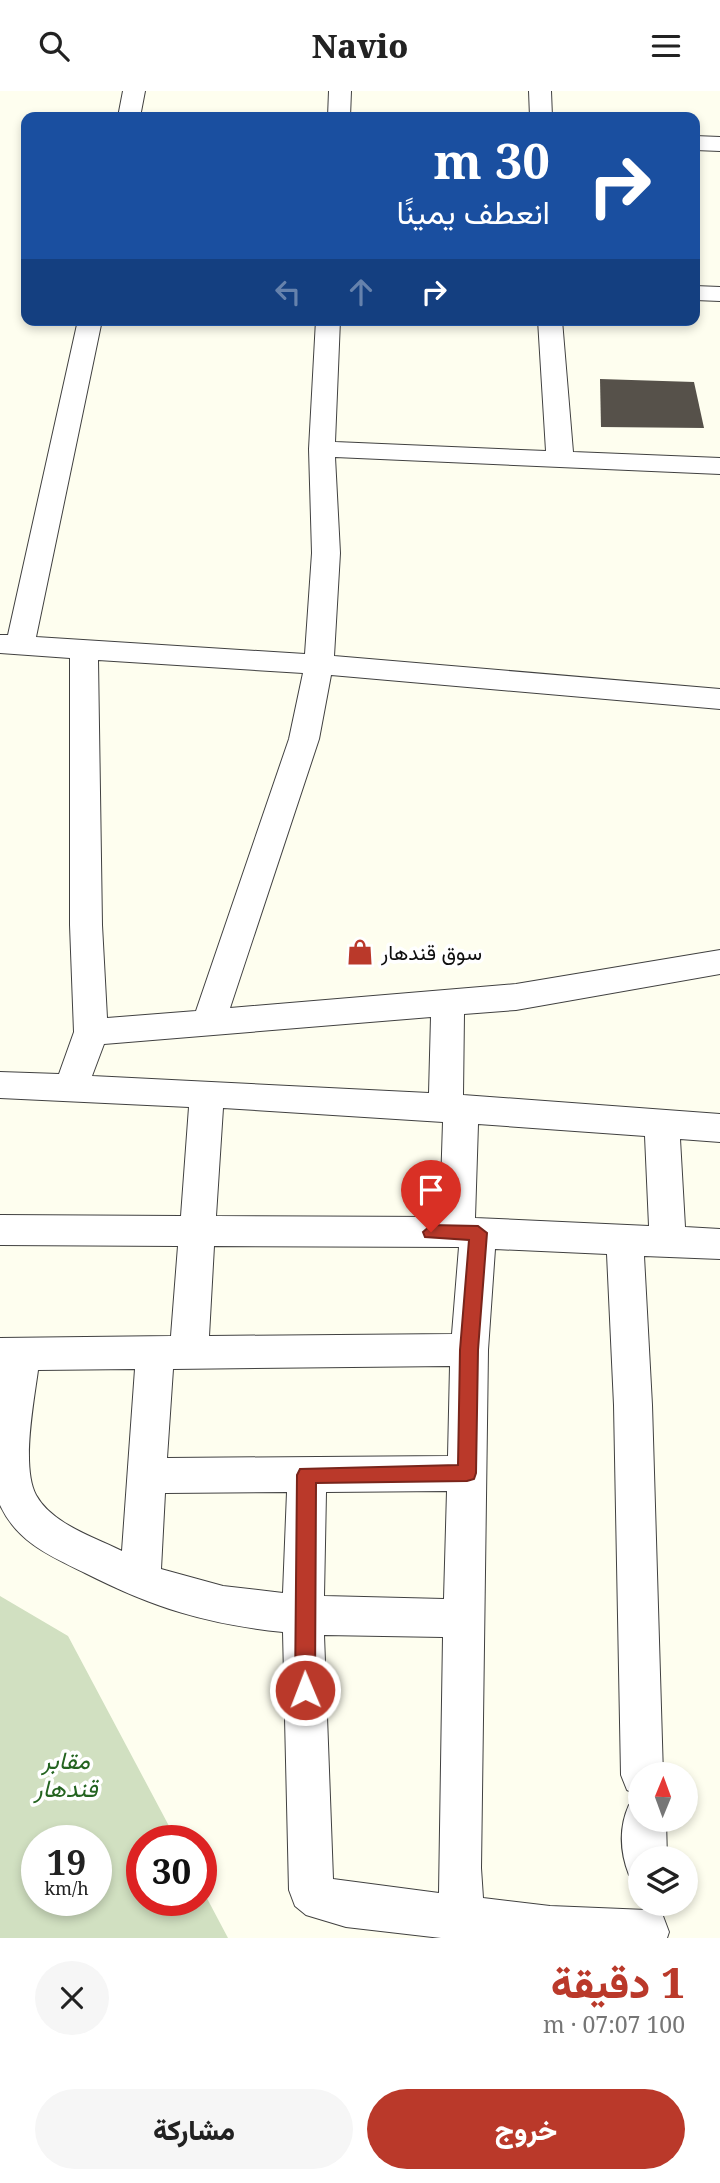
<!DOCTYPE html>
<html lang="ar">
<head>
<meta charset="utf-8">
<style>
  :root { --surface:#fff; --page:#f6f6f6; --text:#222; --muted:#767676; --accent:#ba392a }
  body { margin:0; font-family:"Noto Serif",Vazirmatn,serif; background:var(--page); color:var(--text); direction:rtl; height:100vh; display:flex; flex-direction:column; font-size:26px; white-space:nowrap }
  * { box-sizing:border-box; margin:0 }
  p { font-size:23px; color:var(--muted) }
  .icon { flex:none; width:38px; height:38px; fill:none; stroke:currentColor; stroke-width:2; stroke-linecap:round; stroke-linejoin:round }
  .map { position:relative; height:1847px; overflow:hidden; direction:ltr }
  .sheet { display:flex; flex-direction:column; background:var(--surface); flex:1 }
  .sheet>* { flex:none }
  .top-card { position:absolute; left:21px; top:21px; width:679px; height:214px; border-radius:14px; box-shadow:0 4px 10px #0003; direction:rtl; background:#1a4fa0; color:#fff; overflow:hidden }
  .needle { width:46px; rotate:1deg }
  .buttons { position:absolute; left:628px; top:1671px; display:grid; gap:14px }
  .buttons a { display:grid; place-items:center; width:70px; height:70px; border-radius:50%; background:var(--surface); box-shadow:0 4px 10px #0003; font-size:35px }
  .speed { position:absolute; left:21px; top:1734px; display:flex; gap:14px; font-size:35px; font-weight:700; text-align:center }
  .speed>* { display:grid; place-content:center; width:91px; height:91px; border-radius:50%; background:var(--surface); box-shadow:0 4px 10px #0003; line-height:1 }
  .speed small { font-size:18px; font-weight:400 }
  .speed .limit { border:10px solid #d22; background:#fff; color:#111 }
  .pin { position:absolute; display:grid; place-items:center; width:60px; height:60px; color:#fff; margin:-72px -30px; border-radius:50% 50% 50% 0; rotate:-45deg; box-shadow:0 0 7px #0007 }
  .pin .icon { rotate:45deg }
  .me { position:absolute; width:77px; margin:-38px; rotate:359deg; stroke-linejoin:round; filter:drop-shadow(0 0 5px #0008) }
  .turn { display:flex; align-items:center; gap:24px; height:147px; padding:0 35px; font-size:32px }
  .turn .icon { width:91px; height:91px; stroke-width:2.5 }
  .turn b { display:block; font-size:49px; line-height:60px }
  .lanes { display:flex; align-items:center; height:66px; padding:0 35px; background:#0003; justify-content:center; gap:35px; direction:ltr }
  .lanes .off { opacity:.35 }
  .round { display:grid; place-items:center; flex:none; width:74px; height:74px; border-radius:37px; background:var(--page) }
  .summary { display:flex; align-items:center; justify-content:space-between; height:119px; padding:0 35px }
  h1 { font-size:42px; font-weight:800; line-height:52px; color:var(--accent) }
  .primary-button { display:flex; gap:14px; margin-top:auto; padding:14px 35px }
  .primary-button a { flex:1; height:80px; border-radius:42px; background:var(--accent); color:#fff; font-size:28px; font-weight:800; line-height:80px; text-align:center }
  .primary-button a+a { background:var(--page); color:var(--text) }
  header { display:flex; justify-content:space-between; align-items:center; height:91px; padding:0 35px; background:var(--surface); font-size:32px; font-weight:800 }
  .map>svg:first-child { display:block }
  .cemetery { fill:#d1e0c1; fill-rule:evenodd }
  .building { fill:#56514a }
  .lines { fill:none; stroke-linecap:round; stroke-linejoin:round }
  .minor-casing { stroke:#414141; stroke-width:2 }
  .minor { fill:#fff; fill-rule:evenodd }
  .route { fill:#ba392a; stroke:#79251b; stroke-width:2 }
  .labels { text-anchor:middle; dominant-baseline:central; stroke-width:7; stroke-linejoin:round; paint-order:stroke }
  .poi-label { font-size:21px; fill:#0e0e0e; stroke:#fff; text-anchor:start }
  .near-park-label { font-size:24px; font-style:italic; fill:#246420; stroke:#fff }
</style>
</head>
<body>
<header><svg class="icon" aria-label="menu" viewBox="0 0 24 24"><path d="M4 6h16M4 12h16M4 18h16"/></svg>Navio<svg class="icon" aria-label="search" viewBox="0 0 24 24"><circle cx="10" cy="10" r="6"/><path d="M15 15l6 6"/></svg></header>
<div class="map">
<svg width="720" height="1847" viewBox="0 0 720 1847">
  <rect width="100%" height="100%" fill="#fefeef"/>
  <path class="cemetery" d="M0 1505 68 1545 177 1750H142V1810H201V1796L228 1847H0ZM37 1750H96V1810H37Z"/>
  <path class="building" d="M600 288 694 291 704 337 601 336Z"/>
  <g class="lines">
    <g class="minor-casing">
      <path id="minor" d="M123 0H145L140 26H118Z
        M329 0H351L350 26H328Z
        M529 0H551L552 26H530Z
        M695 45 720 46V60L695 59Z
        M695 195 720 196V210L695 209Z
        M78 229H102L36 546 305 563 312 462 309 358 316 229H340L335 351 546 360 538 229H562L573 361 720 367V383L335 366 340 462 334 565 720 598V618L331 584 319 648 230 917 516 893 720 859V883L516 919 464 923 463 1004 720 1023V1051L680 1048 685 1136 720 1138V1168L644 1165 652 1314 663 1684H640V1705L627 1699 621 1684 614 1314 607 1163 495 1158 488 1259 481 1777 483 1807 550 1815 647 1819 663 1825 669 1841 667 1847H441L346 1836 306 1824 295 1815 289 1799 283 1541C206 1533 154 1517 85 1482 50 1465 17 1451 0 1414V1247L171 1245 178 1155 0 1154V1124L181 1125 189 1016 0 1007V981L59 983 74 941 70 834V567L0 562V544H8ZM98 569 303 582 289 648 196 920 107 927 102 834ZM431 926 429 1002 92 985 104 953ZM223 1017 443 1031 440 1126 216 1125ZM478 1033 645 1045 649 1135 475 1127ZM214 1155 459 1156 452 1243 209 1245ZM450 1275 448 1365 167 1367 173 1278ZM135 1278 122 1460C94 1446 52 1433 36 1404 21 1376 34 1310 38 1279ZM447 1400 444 1508 324 1505 326 1401ZM287 1401 283 1502 223 1495 161 1478 165 1402ZM324 1544 443 1546 439 1802 333 1788Z
        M640 1709V1729H666L667 1768H640V1788L629 1784C620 1761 619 1736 629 1714Z"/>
    </g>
    <use href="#minor" class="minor"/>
  </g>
  <path class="route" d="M431 1134 478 1135 487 1142 478 1259 476 1382 474 1388 467 1390 316 1392 315 1599 312 1606 305 1609 298 1606 295 1599 297 1384 300 1378 458 1374 460 1259 469 1149 425 1146 423 1141Z"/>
  <defs>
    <g id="shop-bare" transform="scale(2.1)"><path d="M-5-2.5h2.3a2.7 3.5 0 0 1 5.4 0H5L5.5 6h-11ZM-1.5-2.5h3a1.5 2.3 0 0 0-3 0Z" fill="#ba392a" stroke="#fff" stroke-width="2.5" paint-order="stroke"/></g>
  </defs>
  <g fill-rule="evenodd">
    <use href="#shop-bare" x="360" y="861"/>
  </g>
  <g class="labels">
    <g class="poi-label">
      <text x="381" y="861">سوق قندهار</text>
    </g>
    <g class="near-park-label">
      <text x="66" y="1668">مقابر<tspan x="66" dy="28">قندهار</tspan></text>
    </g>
  </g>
</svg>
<div class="buttons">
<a><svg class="needle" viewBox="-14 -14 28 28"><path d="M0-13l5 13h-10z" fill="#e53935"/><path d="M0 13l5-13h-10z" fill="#767676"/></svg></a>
<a><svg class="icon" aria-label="layers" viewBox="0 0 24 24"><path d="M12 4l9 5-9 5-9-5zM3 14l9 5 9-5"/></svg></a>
</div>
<div class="speed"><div>19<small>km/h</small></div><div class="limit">30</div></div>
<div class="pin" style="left:431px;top:1141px;background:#d93025"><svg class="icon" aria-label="arrive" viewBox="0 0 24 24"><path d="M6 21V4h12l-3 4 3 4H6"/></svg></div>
<svg class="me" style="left:305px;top:1599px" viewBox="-20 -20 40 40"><circle r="17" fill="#ba392a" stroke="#fff" stroke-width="3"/><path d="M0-11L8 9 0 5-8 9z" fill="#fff"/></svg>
<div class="top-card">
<div class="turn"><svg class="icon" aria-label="right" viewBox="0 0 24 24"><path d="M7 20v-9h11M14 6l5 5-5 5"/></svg><div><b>30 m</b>انعطف يمينًا</div></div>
<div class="lanes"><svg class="icon off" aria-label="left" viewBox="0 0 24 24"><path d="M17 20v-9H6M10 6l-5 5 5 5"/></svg><svg class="icon off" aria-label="ahead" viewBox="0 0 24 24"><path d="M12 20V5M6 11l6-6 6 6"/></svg><svg class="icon" aria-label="right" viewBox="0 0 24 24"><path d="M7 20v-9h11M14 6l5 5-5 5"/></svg></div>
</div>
</div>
<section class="sheet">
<div class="summary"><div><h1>1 دقيقة</h1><p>100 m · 07:07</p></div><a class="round"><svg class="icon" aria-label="close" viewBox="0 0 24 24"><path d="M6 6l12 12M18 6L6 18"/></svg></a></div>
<div class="primary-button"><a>خروج</a><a>مشاركة</a></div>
</section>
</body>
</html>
